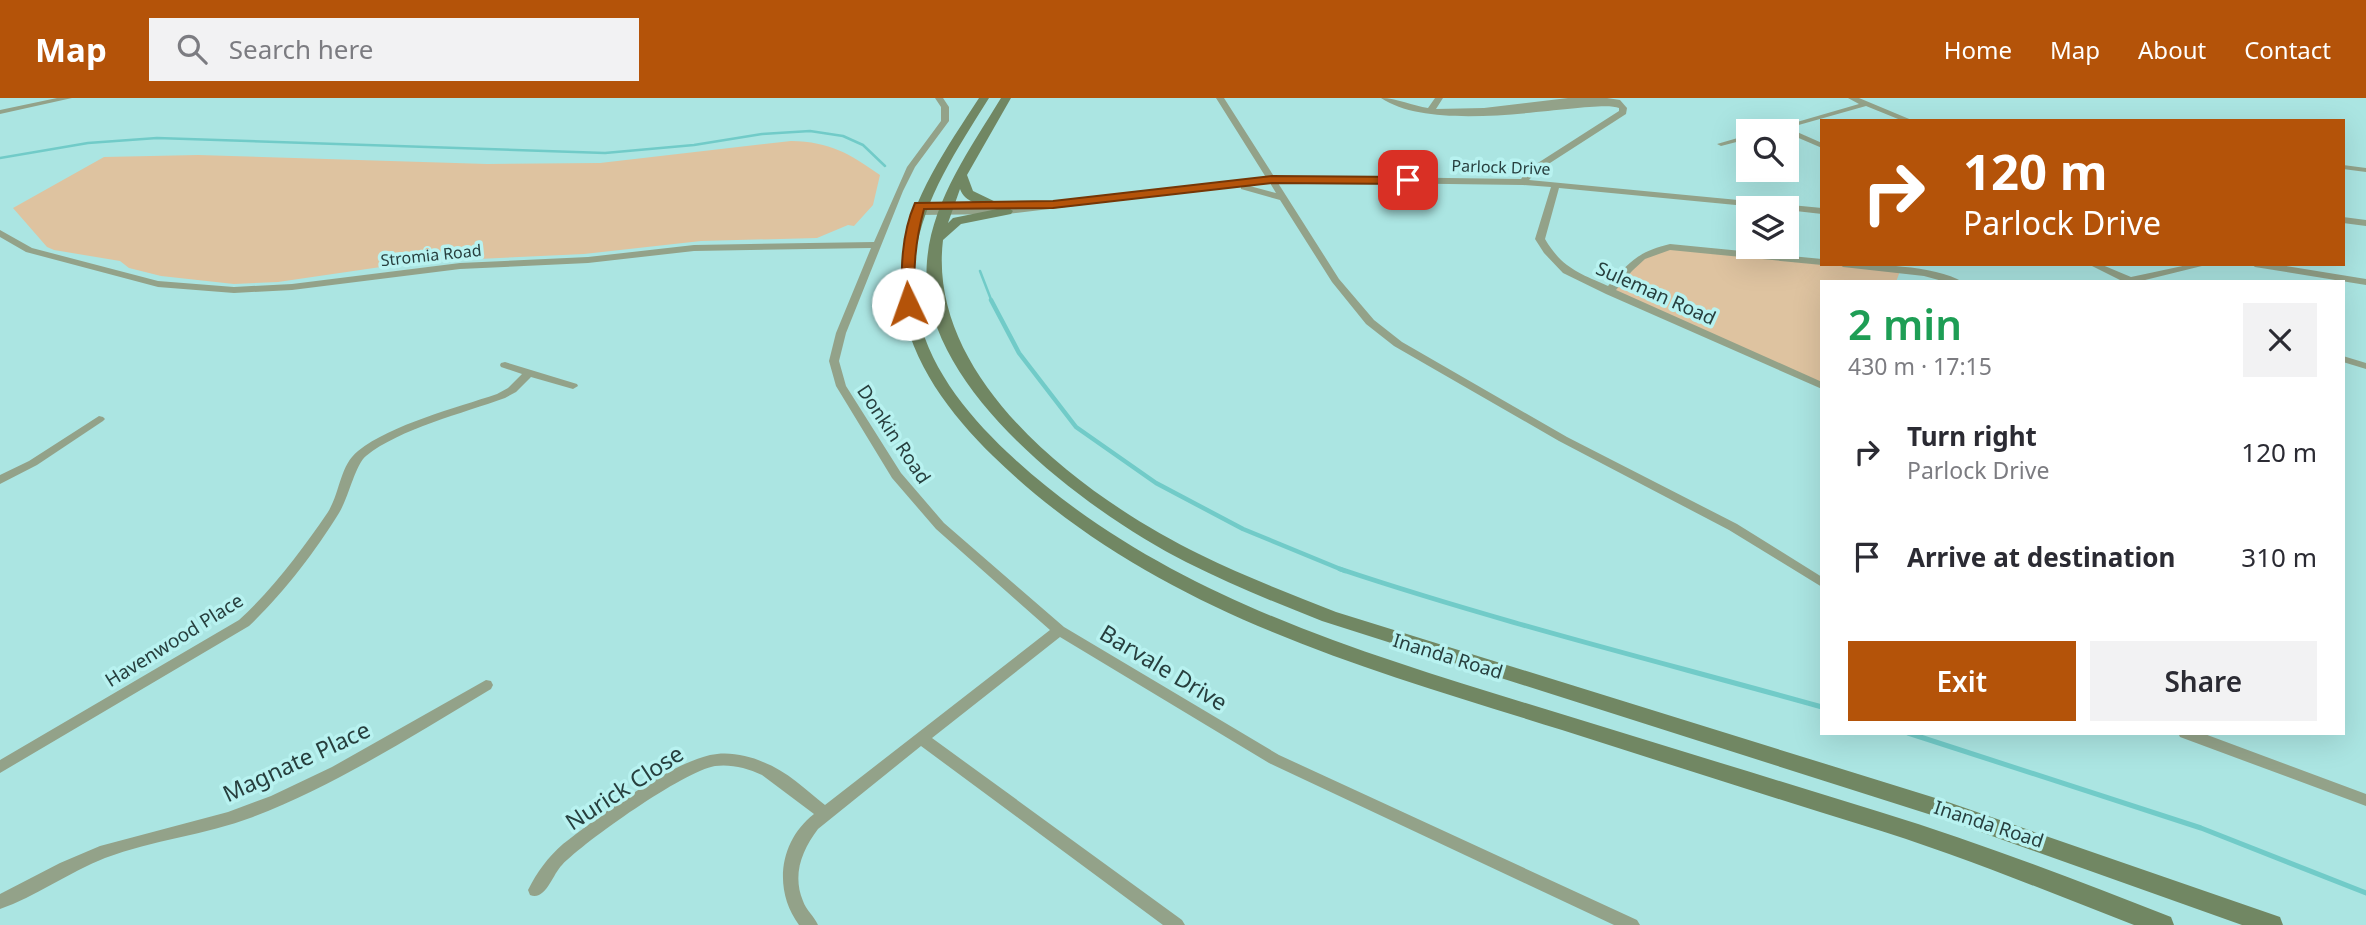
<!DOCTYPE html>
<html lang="en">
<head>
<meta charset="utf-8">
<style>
  :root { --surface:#fff; --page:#f2f2f3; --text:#2b2b33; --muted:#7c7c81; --accent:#b45309 }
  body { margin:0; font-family:"Noto Sans",sans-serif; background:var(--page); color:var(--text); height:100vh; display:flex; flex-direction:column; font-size:26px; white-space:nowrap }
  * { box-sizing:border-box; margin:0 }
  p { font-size:23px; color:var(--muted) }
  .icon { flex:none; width:38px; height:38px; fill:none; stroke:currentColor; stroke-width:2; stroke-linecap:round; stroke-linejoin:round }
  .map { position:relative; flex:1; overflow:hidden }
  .sheet { position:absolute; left:1820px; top:182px; width:525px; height:455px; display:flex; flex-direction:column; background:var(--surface); border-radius:0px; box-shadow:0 7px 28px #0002 }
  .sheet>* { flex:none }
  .hud { position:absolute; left:1820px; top:21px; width:525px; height:147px; border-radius:0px; box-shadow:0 7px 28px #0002; background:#b45309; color:#fff; overflow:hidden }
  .controls { position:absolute; left:1736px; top:21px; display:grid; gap:14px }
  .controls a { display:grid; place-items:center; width:63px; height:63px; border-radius:0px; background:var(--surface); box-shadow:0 7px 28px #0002; font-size:35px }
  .pin { position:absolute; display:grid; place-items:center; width:60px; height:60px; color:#fff; margin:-30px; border-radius:14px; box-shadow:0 4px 10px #0006 }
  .me { position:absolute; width:77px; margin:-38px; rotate:357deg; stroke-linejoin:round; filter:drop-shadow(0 0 5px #0008) }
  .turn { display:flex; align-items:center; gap:24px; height:147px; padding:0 28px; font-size:32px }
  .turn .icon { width:91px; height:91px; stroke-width:2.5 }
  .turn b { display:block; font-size:49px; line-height:60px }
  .round { display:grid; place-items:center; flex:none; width:74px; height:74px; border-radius:0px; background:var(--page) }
  .headline { display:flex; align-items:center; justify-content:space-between; height:119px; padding:0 28px }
  h1 { font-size:42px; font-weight:600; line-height:52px; color:#1e9e55 }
  .action { display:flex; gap:14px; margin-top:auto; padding:14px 28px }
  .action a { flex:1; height:80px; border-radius:0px; background:var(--accent); color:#fff; font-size:28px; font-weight:600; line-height:80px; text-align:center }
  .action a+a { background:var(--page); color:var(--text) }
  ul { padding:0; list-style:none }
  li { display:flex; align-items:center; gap:21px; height:105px; padding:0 28px }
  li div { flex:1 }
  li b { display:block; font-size:26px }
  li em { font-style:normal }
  header { display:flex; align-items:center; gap:42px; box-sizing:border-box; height:98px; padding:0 35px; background:var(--accent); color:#fff }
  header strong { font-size:33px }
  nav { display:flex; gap:38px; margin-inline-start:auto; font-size:24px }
  .search { width:490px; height:63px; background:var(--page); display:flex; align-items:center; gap:18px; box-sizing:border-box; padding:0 24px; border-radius:0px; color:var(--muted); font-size:26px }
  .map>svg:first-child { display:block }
  .green { fill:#dec3a0 }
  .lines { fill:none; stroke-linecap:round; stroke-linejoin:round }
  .stream-far2 { stroke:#71cbc8; stroke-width:2.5 }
  .stream-far1 { stroke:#71cbc8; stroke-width:4.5 }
  .stream { stroke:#71cbc8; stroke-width:5 }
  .minor { fill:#93a289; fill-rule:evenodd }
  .secondary { fill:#718763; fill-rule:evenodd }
  .route { fill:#b45309; stroke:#753606; stroke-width:2 }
  .labels { text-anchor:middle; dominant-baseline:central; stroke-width:7; stroke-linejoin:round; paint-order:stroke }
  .far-street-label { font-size:16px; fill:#273f3e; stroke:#b8f2f0 }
  .street-label { font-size:19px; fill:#273f3e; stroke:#b8f2f0 }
  .near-street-label { font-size:23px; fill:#273f3e; stroke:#b8f2f0 }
</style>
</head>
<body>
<header>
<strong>Map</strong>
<div class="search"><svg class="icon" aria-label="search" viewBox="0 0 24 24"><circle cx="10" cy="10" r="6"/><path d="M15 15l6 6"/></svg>Search here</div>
<nav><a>Home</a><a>Map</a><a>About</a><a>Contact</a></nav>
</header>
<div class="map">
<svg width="2366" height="827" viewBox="0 0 2366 827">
  <rect width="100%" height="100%" fill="#abe5e2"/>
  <path class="green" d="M791 43C831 44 848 55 880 77L873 107 854 128 848 127 817 140 701 143 584 156 415 164 278 184 234 186 161 178 129 170 120 163 54 152 47 149 13 110 104 59 198 57 487 66 600 65Z
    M1674 150 1900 173 1896 184H1822V288L1611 194 1644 160Z"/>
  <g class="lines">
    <path class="stream-far2" d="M0 60 88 45 157 40 605 55 694 47 762 36 810 33 843 38 863 47 885 68
      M980 173 992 204"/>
    <path class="stream-far1" d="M991 202 1019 255 1076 329 1156 385 1243 431 1345 473"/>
    <path class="stream" d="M1340 471C1499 524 1661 564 1822 609
      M1908 635 2201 730 2366 795"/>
    <path class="minor" d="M57 0H72L0 16V12Z
      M935 0H943L949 9V23L915 69 903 93 846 235 839 263 846 288 901 375 944 425 1064 529 1279 657 1637 822 1640 827H1614L1269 665 1060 539 932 640 1182 822 1185 827H1163L921 648 818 731C802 752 792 777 803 803 806 812 814 818 818 827H799C773 792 779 743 814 716L762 677C747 670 731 666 715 668 684 673 585 743 562 767 552 777 546 803 530 797L528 792C537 774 548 759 563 746 601 717 665 668 710 657 727 653 748 657 763 664 787 673 806 692 825 707L1050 532 936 431 892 380 836 288 829 263 836 235 871 150 694 153 588 165 460 171 292 192 234 195 158 189 26 154 0 139V132L32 150 158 183 234 189 292 186 460 165 588 159 694 147 874 144 907 69 941 23V9Z
      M1216 0H1224L1275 80 1301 78 1521 81 1530 70 1619 13V10C1593 0 1441 40 1381 0 1397 0 1413 8 1428 10L1435 0H1443L1436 11 1484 10 1568 0H1607L1620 2 1627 10 1626 16 1536 74 1529 82 1822 110V116L1787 112V110H1767L1559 90 1545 141C1562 170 1579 175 1608 188 1628 165 1639 153 1670 146L1822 161V166H1824L1822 167 1670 152 1645 161 1632 173 1616 192 1822 284V291L1606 196 1563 175 1544 155 1535 141 1551 89 1523 87 1301 84 1278 85 1339 181 1374 222 1402 244 1567 339 1737 426 1822 479V489L1729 432 1559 343 1394 248 1366 226 1332 184 1280 102 1241 91V88L1007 116 917 117 913 114 917 111 1007 110 1267 81ZM1270 85 1276 95 1246 87Z
      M1848 0H1859L1914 23H1903L1866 8 1788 30 1822 45V50L1787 35V33H1766L1859 6Z
      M1748 37V41L1721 48 1717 46Z
      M2343 67 2366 70V74L2343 71Z
      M2343 119 2366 122V128L2343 125Z
      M1839 166C1872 166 1934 167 1963 184H1946L1924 178 1843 169Z
      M2088 166H2100L2131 179 2192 166H2210L2137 184H2118L2120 182Z
      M2251 166H2274L2366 181V187L2255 169Z
      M2343 258 2366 265V271L2343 264Z
      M505 264 577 286 578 288 573 291 531 279 516 294 505 300C464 315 399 331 366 358 355 367 349 399 339 415 315 454 282 497 249 528L0 675V662L239 522C273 491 302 452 328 414 340 395 340 367 358 353 392 326 456 310 497 296L508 290 522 276 501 269 500 267 501 265Z
      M99 318 103 319 105 321 103 323 37 367 0 386V377L29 363Z
      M486 582 491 583 493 587 491 591C414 637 338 686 253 719 205 737 153 742 105 760 69 774 35 799 0 811V796L60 765 100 748 228 714 271 698 332 669Z
      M2178 635H2202L2366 696V708L2180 639Z"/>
    <path class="secondary" d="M979 0H989C950 63 903 129 916 207 926 266 965 314 1007 354 1162 500 1370 557 1568 618 1672 650 1776 682 1880 714 1979 744 2075 782 2171 819L2174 827H2134C2044 792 1954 755 1862 727 1762 696 1662 664 1562 632 1357 568 1151 512 993 358 951 317 910 264 902 204 892 126 939 62 979 0Z
      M1001 0H1011L967 77 973 93 1000 106 994 110C981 107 965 105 960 91L948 125 953 120 1007 109 1013 113 1011 116 961 126 943 142C926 283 1087 401 1199 456 1244 478 1290 496 1336 514L1945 703 2280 819 2283 827H2242L1944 721 1322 523C1276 505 1230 486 1186 464 1088 414 916 288 927 163 932 103 970 51 1001 0Z"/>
  </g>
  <path class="route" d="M1272 78 1408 79 1414 82 1408 86 1272 85 1053 110 924 111C915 144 913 172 915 206L908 210 902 206C901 172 901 137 915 105L1053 103Z"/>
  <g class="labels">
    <g class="far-street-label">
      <text transform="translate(1501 69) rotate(2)">Parlock Drive</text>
      <text transform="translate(431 157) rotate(-6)">Stromia Road</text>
    </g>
    <g class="street-label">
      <text transform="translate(1656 195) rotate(24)">Suleman Road</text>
      <text transform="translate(894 336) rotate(56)">Donkin Road</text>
      <text transform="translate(174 542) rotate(-32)">Havenwood Place</text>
      <text transform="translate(1448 558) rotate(17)">Inanda Road</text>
      <text transform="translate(1989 726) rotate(18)">Inanda Road</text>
    </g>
    <g class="near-street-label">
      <text transform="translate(1164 569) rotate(31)">Barvale Drive</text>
      <text transform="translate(296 663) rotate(-25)">Magnate Place</text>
      <text transform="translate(624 689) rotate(-33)">Nurick Close</text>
    </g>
  </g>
</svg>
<div class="controls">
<a><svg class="icon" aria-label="search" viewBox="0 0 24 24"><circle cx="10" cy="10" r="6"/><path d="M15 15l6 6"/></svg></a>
<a><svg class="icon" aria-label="layers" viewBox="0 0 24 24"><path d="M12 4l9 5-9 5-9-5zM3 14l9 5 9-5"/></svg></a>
</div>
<div class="pin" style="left:1408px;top:82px;background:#d93025"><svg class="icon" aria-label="arrive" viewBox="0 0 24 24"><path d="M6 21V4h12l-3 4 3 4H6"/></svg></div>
<svg class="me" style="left:908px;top:206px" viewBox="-20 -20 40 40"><circle r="19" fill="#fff"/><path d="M0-13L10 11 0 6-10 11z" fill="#b45309"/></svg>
<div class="hud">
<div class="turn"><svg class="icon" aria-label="right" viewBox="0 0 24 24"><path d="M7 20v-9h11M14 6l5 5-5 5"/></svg><div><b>120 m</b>Parlock Drive</div></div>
</div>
<section class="sheet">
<div class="headline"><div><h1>2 min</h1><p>430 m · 17:15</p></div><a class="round"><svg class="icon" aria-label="close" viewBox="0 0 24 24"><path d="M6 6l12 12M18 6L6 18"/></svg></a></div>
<ul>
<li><svg class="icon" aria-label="right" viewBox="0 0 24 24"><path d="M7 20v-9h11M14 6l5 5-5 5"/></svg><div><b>Turn right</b><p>Parlock Drive</p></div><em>120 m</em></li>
<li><svg class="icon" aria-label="arrive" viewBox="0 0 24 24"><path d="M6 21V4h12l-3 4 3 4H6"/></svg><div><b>Arrive at destination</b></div><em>310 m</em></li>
</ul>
<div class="action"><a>Exit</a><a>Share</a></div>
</section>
</div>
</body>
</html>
